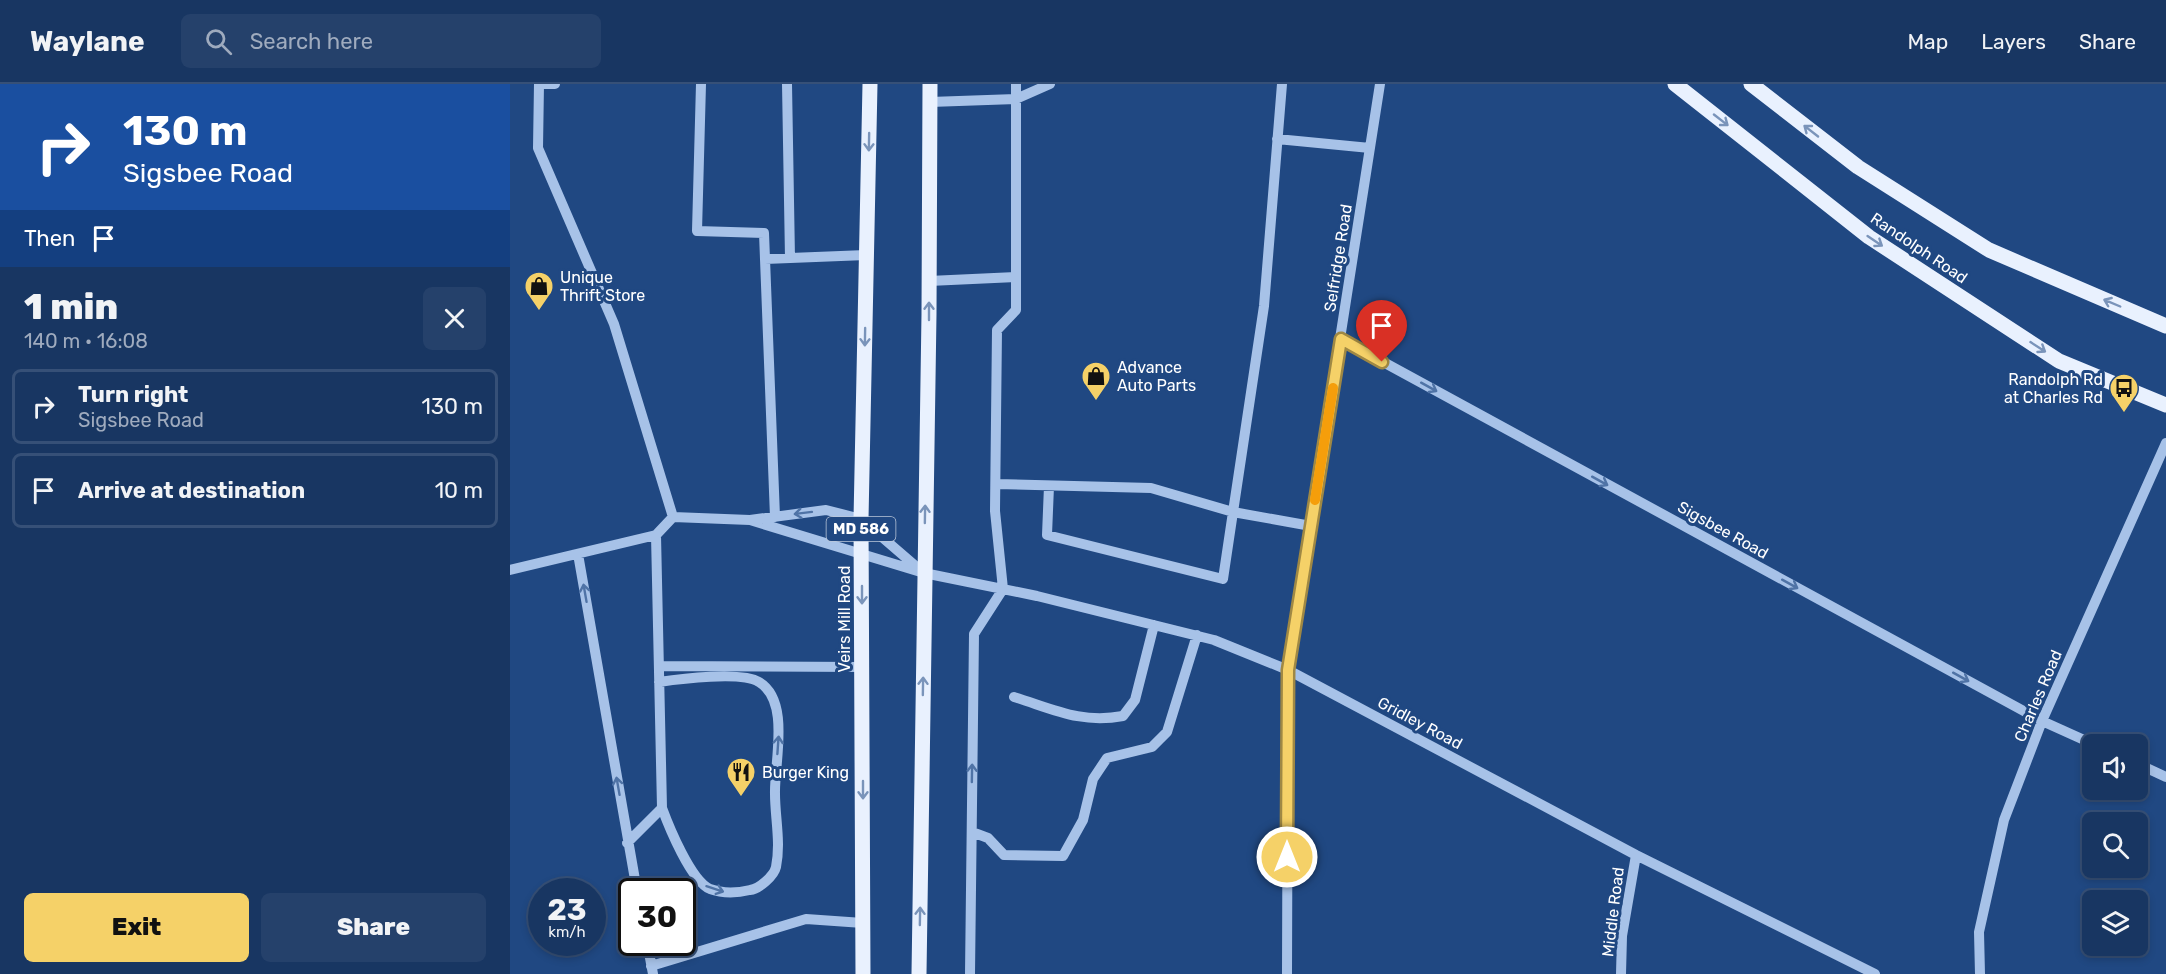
<!DOCTYPE html>
<html lang="en">
<head>
<meta charset="utf-8">
<style>
  :root { --surface:#183662; --page:#25416b; --text:#f1f3f6; --muted:#9fabbe; --line:#365077; --accent:#f5d168 }
  body { margin:0; font-family:Rubik,sans-serif; background:var(--page); color:var(--text); height:100vh; display:flex; flex-direction:column; font-size:22px; white-space:nowrap }
  * { box-sizing:border-box; margin:0 }
  p { font-size:20px; color:var(--muted) }
  .icon { flex:none; width:33px; height:33px; fill:none; stroke:currentColor; stroke-width:2; stroke-linecap:round; stroke-linejoin:round }
  .map { position:relative; flex:1; overflow:hidden }
  .sheet { display:flex; flex-direction:column; background:var(--surface); width:510px }
  .sheet>* { flex:none }
  .hud { background:#1a4fa0; color:#fff; overflow:hidden }
  .buttons { position:absolute; left:1572px; top:650px; display:grid; gap:12px }
  .buttons a { display:grid; place-items:center; width:66px; height:66px; border-radius:9px; background:var(--surface); box-shadow:0 3px 9px #0003,0 0 0 2px var(--line); font-size:30px }
  .speed { position:absolute; left:18px; top:794px; display:flex; gap:12px; font-size:30px; font-weight:700; text-align:center }
  .speed>* { display:grid; place-content:center; width:78px; height:78px; border-radius:50%; background:var(--surface); box-shadow:0 3px 9px #0003,0 0 0 2px var(--line); line-height:1 }
  .speed small { font-size:15px; font-weight:400 }
  .speed .limit { border:3px solid #111; border-radius:9px; background:#fff; color:#111 }
  .pin { position:absolute; display:grid; place-items:center; width:51px; height:51px; color:#fff; margin:-62px -26px; border-radius:50% 50% 50% 0; rotate:-45deg; box-shadow:0 0 6px #0007 }
  .pin .icon { rotate:45deg }
  .me { position:absolute; width:66px; margin:-33px; rotate:0deg; stroke-linejoin:round; filter:drop-shadow(0 0 4px #0008) }
  .turn { display:flex; align-items:center; gap:21px; height:126px; padding:0 24px; font-size:27px }
  .turn .icon { width:78px; height:78px; stroke-width:2.5 }
  .turn b { display:block; font-size:42px; line-height:51px }
  .then { display:flex; align-items:center; height:57px; padding:0 24px; background:#0003; gap:12px; font-size:22px }
  .round { display:grid; place-items:center; flex:none; width:63px; height:63px; border-radius:9px; background:var(--page) }
  .headline { display:flex; align-items:center; justify-content:space-between; height:102px; padding:0 24px }
  h1 { font-size:36px; font-weight:800; line-height:45px }
  .action { display:flex; gap:12px; margin-top:auto; padding:12px 24px }
  .action a { flex:1; height:69px; border-radius:9px; background:var(--accent); color:#111; font-size:24px; font-weight:800; line-height:69px; text-align:center }
  .action a+a { background:var(--page); color:var(--text) }
  ul { padding:0; list-style:none }
  li { display:flex; align-items:center; gap:18px; height:75px; margin:0 12px 9px; padding:0 12px; border:3px solid var(--line); border-radius:9px }
  li div { flex:1 }
  li b { display:block; font-size:22px }
  li em { font-style:normal }
  header { display:flex; align-items:center; gap:36px; box-sizing:border-box; height:84px; padding:0 30px; background:var(--surface); border-bottom:2px solid var(--line) }
  header strong { font-size:28px }
  nav { display:flex; gap:33px; margin-inline-start:auto; font-size:21px }
  .search { width:420px; height:54px; background:var(--page); display:flex; align-items:center; gap:15px; box-sizing:border-box; padding:0 21px; border-radius:9px; color:var(--muted); font-size:22px }
  main { display:flex; flex:1; min-height:0 }
  .map>svg:first-child { display:block }
  .lines { fill:none; stroke-linecap:round; stroke-linejoin:round }
  .minor { stroke:#a7c2e8; stroke-width:10 }
  .major { stroke:#e9f1fe; stroke-width:15 }
  .oneway { stroke:#7a94ba }
  .oneway2 { stroke:#4f73a6 }
  .route-casing { stroke:#9f8844; stroke-width:15 }
  .route { stroke:#f5d168; stroke-width:10 }
  .slow { stroke:#f59e0b; stroke-width:10 }
  .labels { text-anchor:middle; dominant-baseline:central; stroke-width:6; stroke-linejoin:round; paint-order:stroke }
  .shield { fill:#204882; stroke:#bcc8da; stroke-width:1.5 }
  .shield-label { font-size:15px; font-weight:bold; fill:#fff }
  .street-label { font-size:16px; fill:#fff; stroke:#204882 }
  .poi-label { font-size:16px; fill:#fff; stroke:#204882; text-anchor:start }
</style>
</head>
<body>
<header>
<strong>Waylane</strong>
<div class="search"><svg class="icon" aria-label="search" viewBox="0 0 24 24"><circle cx="10" cy="10" r="6"/><path d="M15 15l6 6"/></svg>Search here</div>
<nav><a>Map</a><a>Layers</a><a>Share</a></nav>
</header>
<main>
<section class="sheet">
<div class="hud">
<div class="turn"><svg class="icon" aria-label="right" viewBox="0 0 24 24"><path d="M7 20v-9h11M14 6l5 5-5 5"/></svg><div><b>130 m</b>Sigsbee Road</div></div>
<div class="then">Then<svg class="icon" aria-label="arrive" viewBox="0 0 24 24"><path d="M6 21V4h12l-3 4 3 4H6"/></svg></div>
</div>
<div class="headline"><div><h1>1 min</h1><p>140 m · 16:08</p></div><a class="round"><svg class="icon" aria-label="close" viewBox="0 0 24 24"><path d="M6 6l12 12M18 6L6 18"/></svg></a></div>
<ul>
<li><svg class="icon" aria-label="right" viewBox="0 0 24 24"><path d="M7 20v-9h11M14 6l5 5-5 5"/></svg><div><b>Turn right</b><p>Sigsbee Road</p></div><em>130 m</em></li>
<li><svg class="icon" aria-label="arrive" viewBox="0 0 24 24"><path d="M6 21V4h12l-3 4 3 4H6"/></svg><div><b>Arrive at destination</b></div><em>10 m</em></li>
</ul>
<div class="action"><a>Exit</a><a>Share</a></div>
</section>
<div class="map">
<svg width="1656" height="890" viewBox="0 0 1656 890">
  <rect width="100%" height="100%" fill="#204882"/>
  <g class="lines">
    <path class="minor" d="M29 0 28 64 104 240 163 433
      M29 0H45
      M191 0 187 147 254 149 255 175
      M277 0 280 174
      M772 0 754 222 723 428 801 442
      M420 18 506 15 540 0
      M767 55 860 64
      M419 197 506 193
      M831 255 1532 637 1583 660
      M486 400 641 404 723 428 713 495 537 451 539 402
      M265 433 255 175 356 171
      M240 436 414 489 527 512 704 556 778 586 1126 771 1365 890
      M68 470 127 807
      M0 486 146 451
      M149 582 352 583
      M149 598C169 595 232 587 249 598 281 617 264 679 265 710 265 733 271 759 266 783 264 792 249 805 240 806 227 809 214 810 200 805 181 797 159 743 152 724
      M504 613C543 625 571 640 613 632L625 616 644 541
      M1628 680 1656 693
      M462 748 478 754 494 771 553 772 573 736 583 695 597 674 642 663 657 648 687 551
      M117 759 152 724 146 451 163 433 240 436 316 426 351 435 409 485
      M137 858 143 890
      M141 882 296 835 353 839
      M460 890 464 550 493 505 485 427 487 246 506 226V0
      M777 890 778 586 870 0
      M1111 890 1112 852 1126 771
      M1470 890 1469 848 1494 736 1532 637 1656 359"/>
    <path class="major" d="M1165 0 1359 153 1549 277 1656 321
      M1241 0 1348 83 1479 166 1656 242
      M353 890 351 435 360 0
      M409 890 419 230 420 0"/>
  </g>
  <defs><path id="oneway-shaft" d="M-6 0H5M1.5-3L5.5 0L1.5 3" fill="none" stroke-width="1.6" stroke-linecap="round" stroke-linejoin="round" transform="scale(1.5)"/></defs>
  <g class="oneway">
    <use href="#oneway-shaft" transform="translate(1211 36) rotate(38)"/>
    <use href="#oneway-shaft" transform="translate(1301 47) rotate(-142)"/>
    <use href="#oneway-shaft" transform="translate(359 58) rotate(91)"/>
    <use href="#oneway-shaft" transform="translate(1365 157) rotate(34)"/>
    <use href="#oneway-shaft" transform="translate(1602 219) rotate(-157)"/>
    <use href="#oneway-shaft" transform="translate(419 227) rotate(-90)"/>
    <use href="#oneway-shaft" transform="translate(355 253) rotate(91)"/>
    <use href="#oneway-shaft" transform="translate(1528 263) rotate(33)"/>
    <use href="#oneway-shaft" transform="translate(415 430) rotate(-89)"/>
    <use href="#oneway-shaft" transform="translate(352 511) rotate(90)"/>
    <use href="#oneway-shaft" transform="translate(413 602) rotate(-89)"/>
    <use href="#oneway-shaft" transform="translate(353 706) rotate(90)"/>
    <use href="#oneway-shaft" transform="translate(410 832) rotate(-89)"/>
  </g>
  <g class="oneway2">
    <use href="#oneway-shaft" transform="translate(919 303) rotate(29)"/>
    <use href="#oneway-shaft" transform="translate(1090 397) rotate(29)"/>
    <use href="#oneway-shaft" transform="translate(293 429) rotate(173)"/>
    <use href="#oneway-shaft" transform="translate(1280 500) rotate(29)"/>
    <use href="#oneway-shaft" transform="translate(75 509) rotate(-100)"/>
    <use href="#oneway-shaft" transform="translate(1451 593) rotate(29)"/>
    <use href="#oneway-shaft" transform="translate(268 661) rotate(-86)"/>
    <use href="#oneway-shaft" transform="translate(462 689) rotate(-89)"/>
    <use href="#oneway-shaft" transform="translate(108 702) rotate(-100)"/>
    <use href="#oneway-shaft" transform="translate(205 805) rotate(18)"/>
  </g>
  <g class="lines">
    <g class="route-casing">
      <path id="route" d="M777 773 778 586 831 255 872 278"/>
    </g>
    <use href="#route" class="route"/>
    <path class="slow" d="M805 416 823 304"/>
  </g>
  <defs>
    <g id="shop-pin" transform="scale(1.5)"><path d="M0 17L-7.5 6A9.5 9.5 0 1 1 7.5 6Z" fill="#f5d168" stroke="#204882"/><path d="M-5-2.5h2.3a2.7 3.5 0 0 1 5.4 0H5L5.5 6h-11ZM-1.5-2.5h3a1.5 2.3 0 0 0-3 0Z" fill="#111"/></g>
    <g id="bus-pin" transform="scale(1.5)"><path d="M0 17L-7.5 6A9.5 9.5 0 1 1 7.5 6Z" fill="#f5d168" stroke="#204882"/><path d="M-5-6H5V4H4V6H2V4H-2V6H-4V4H-5ZM-3.5-4V0h7V-4ZM-3.5 1.2v1.5H-2V1.2ZM2 1.2v1.5H3.5V1.2Z" fill="#111"/></g>
    <g id="restaurant-pin" transform="scale(1.5)"><path d="M0 17L-7.5 6A9.5 9.5 0 1 1 7.5 6Z" fill="#f5d168" stroke="#204882"/><path d="M-5-6h1v4h1v-4h1v4h1v-4h1v5L-1.5 .5V6h-2V.5L-5-1ZM5-6V6H3V1.5H1.5Q1.5-4 5-6Z" fill="#111"/></g>
  </defs>
  <g fill-rule="evenodd">
    <use href="#shop-pin" x="29" y="202"/>
    <use href="#shop-pin" x="586" y="292"/>
    <use href="#bus-pin" x="1614" y="304"/>
    <use href="#restaurant-pin" x="231" y="688"/>
  </g>
  <g class="labels">
    <rect class="shield" x="316.5" y="433" width="69" height="24" rx="4.5"/>
    <g class="shield-label">
      <text x="351" y="445">MD 586</text>
    </g>
    <g class="street-label">
      <text transform="translate(1409 164) rotate(34)">Randolph Road</text>
      <text transform="translate(828 174) rotate(-81)">Selfridge Road</text>
      <text transform="translate(1213 446) rotate(29)">Sigsbee Road</text>
      <text transform="translate(334 535) rotate(-90)">Veirs Mill Road</text>
      <text transform="translate(1528 612) rotate(-67)">Charles Road</text>
      <text transform="translate(910 639) rotate(28)">Gridley Road</text>
      <text transform="translate(1103 828) rotate(-83)">Middle Road</text>
    </g>
    <g class="poi-label">
      <text x="50" y="193">Unique<tspan x="50" dy="18">Thrift Store</tspan></text>
      <text x="607" y="283">Advance<tspan x="607" dy="18">Auto Parts</tspan></text>
      <text x="1593" y="295" text-anchor="end">Randolph Rd<tspan x="1593" dy="18">at Charles Rd</tspan></text>
      <text x="252" y="688">Burger King</text>
    </g>
  </g>
</svg>
<div class="buttons">
<a><svg class="icon" aria-label="sound" viewBox="0 0 24 24"><path d="M4 9h4l5-4v14l-5-4H4zM17 9q2 3 0 6"/></svg></a>
<a><svg class="icon" aria-label="search" viewBox="0 0 24 24"><circle cx="10" cy="10" r="6"/><path d="M15 15l6 6"/></svg></a>
<a><svg class="icon" aria-label="layers" viewBox="0 0 24 24"><path d="M12 4l9 5-9 5-9-5zM3 14l9 5 9-5"/></svg></a>
</div>
<div class="speed"><div>23<small>km/h</small></div><div class="limit">30</div></div>
<div class="pin" style="left:872px;top:278px;background:#d93025"><svg class="icon" aria-label="arrive" viewBox="0 0 24 24"><path d="M6 21V4h12l-3 4 3 4H6"/></svg></div>
<svg class="me" style="left:777px;top:773px" viewBox="-20 -20 40 40"><circle r="17" fill="#f5d168" stroke="#fff" stroke-width="3"/><path d="M0-11L8 9 0 5-8 9z" fill="#fff"/></svg>
</div>
</main>
</body>
</html>
